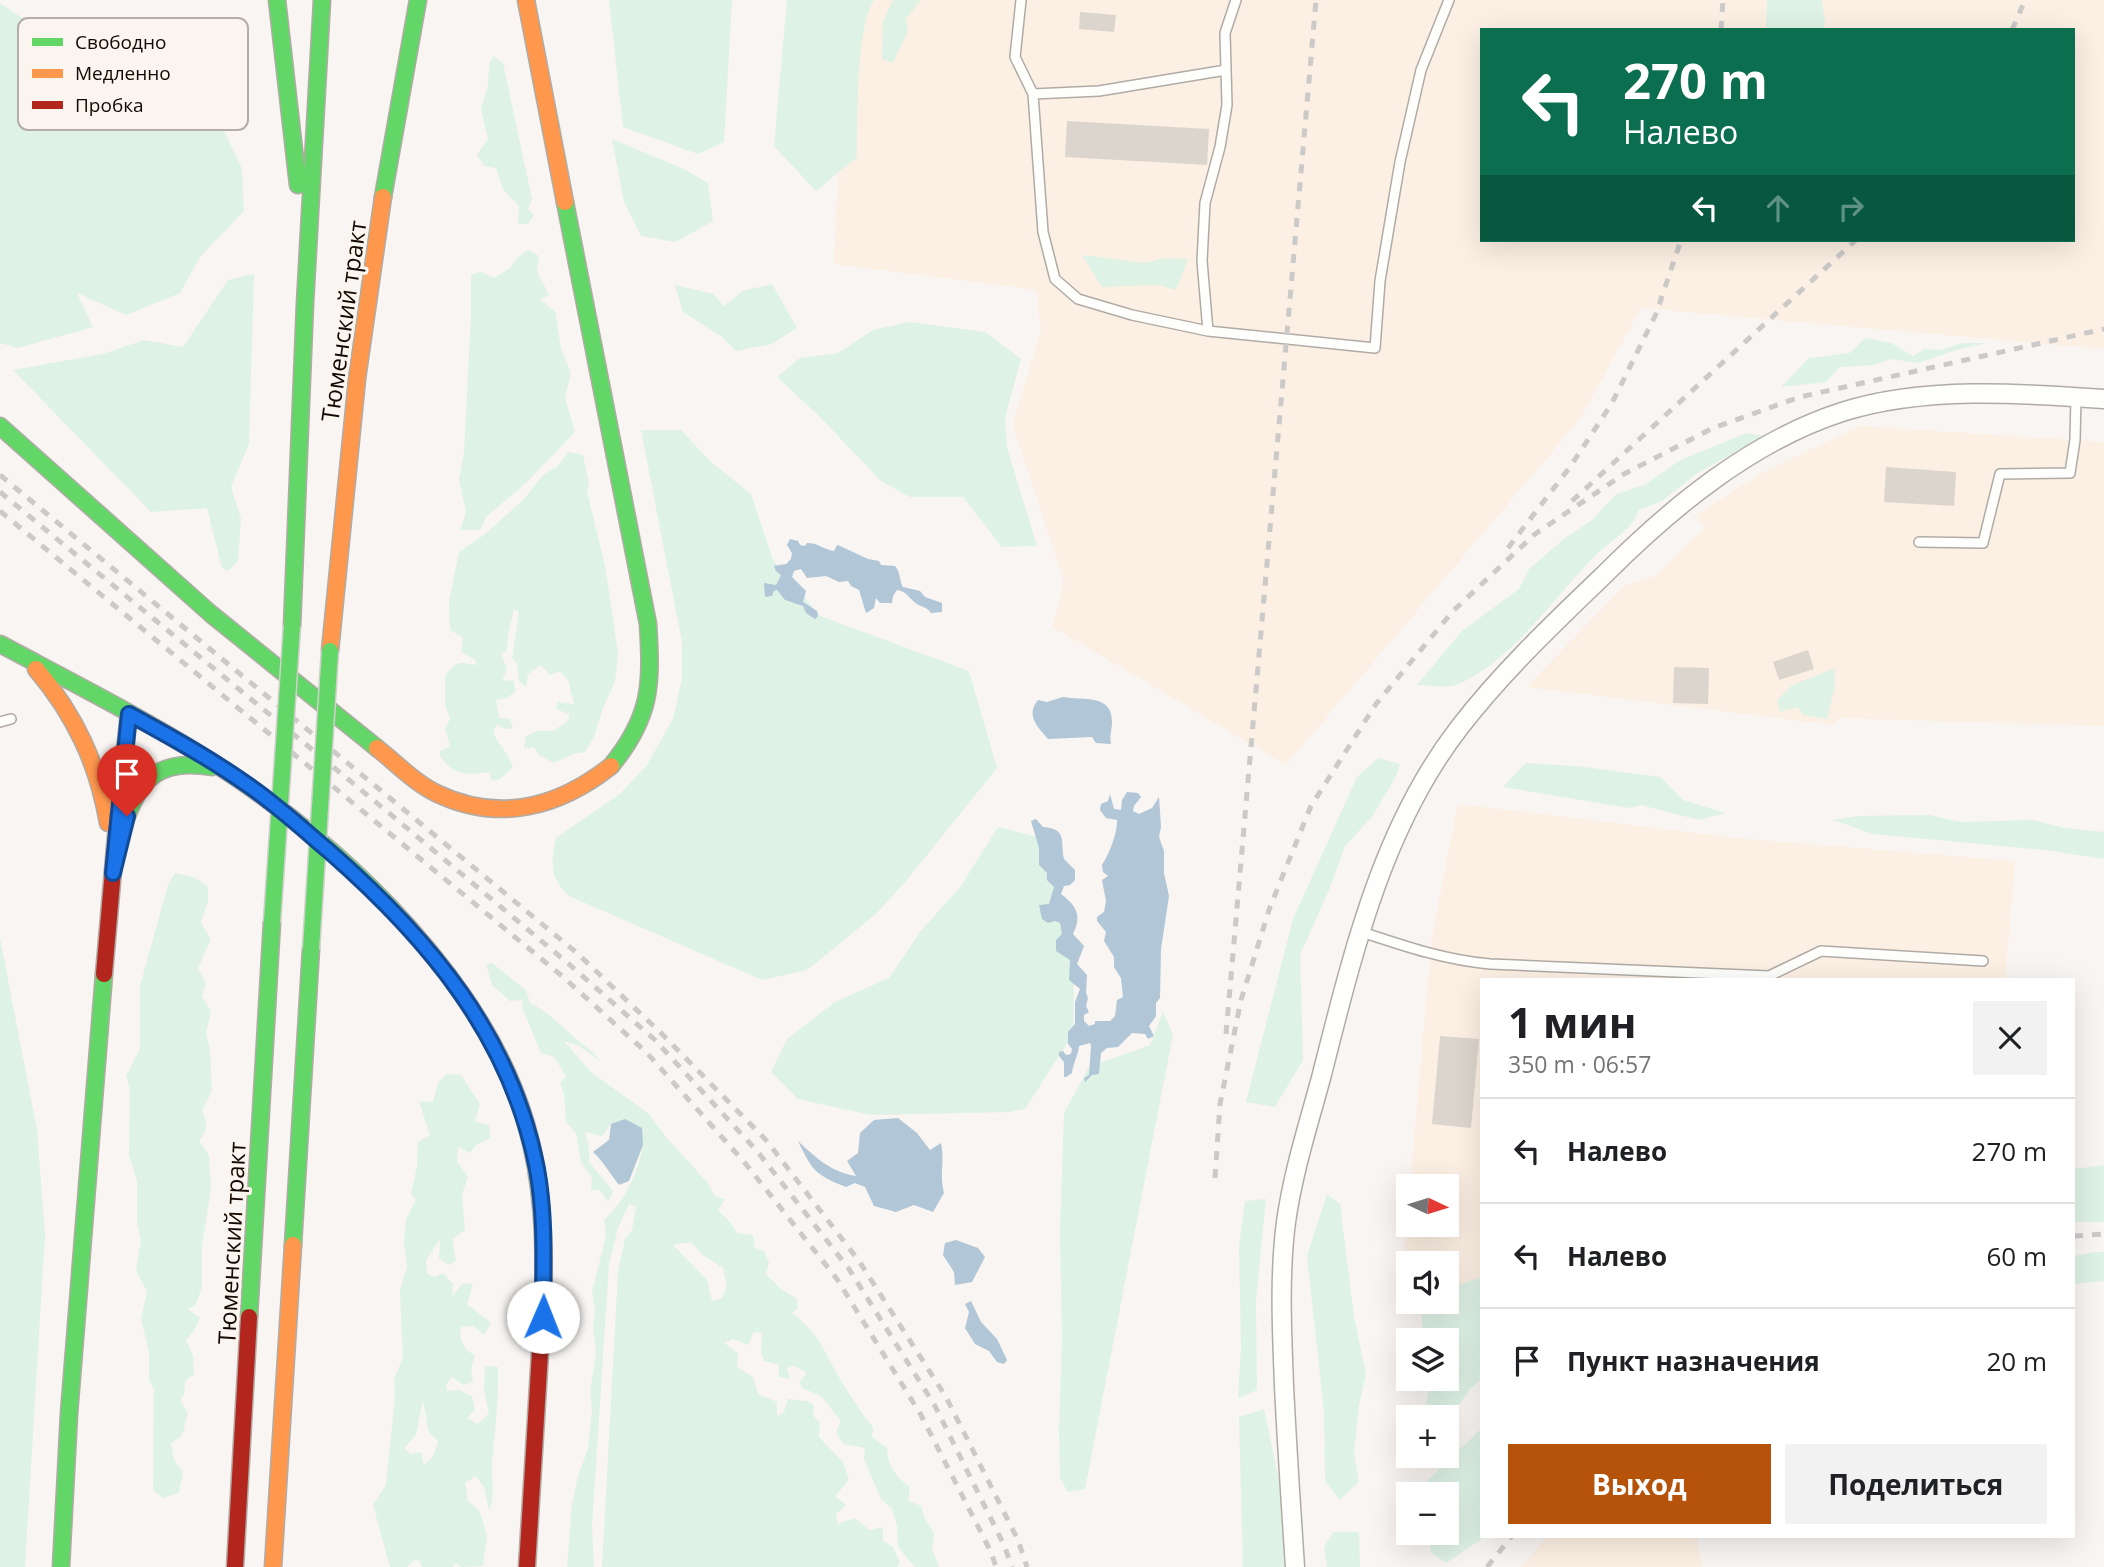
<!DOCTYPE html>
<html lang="ru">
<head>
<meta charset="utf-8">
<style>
  :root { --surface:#fff; --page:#f2f2f2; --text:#202124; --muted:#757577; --line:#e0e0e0; --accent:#b45309 }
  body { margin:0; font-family:"Open Sans",sans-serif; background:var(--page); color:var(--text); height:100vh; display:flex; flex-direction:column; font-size:26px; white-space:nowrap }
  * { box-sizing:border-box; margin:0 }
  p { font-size:23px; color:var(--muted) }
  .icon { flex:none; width:38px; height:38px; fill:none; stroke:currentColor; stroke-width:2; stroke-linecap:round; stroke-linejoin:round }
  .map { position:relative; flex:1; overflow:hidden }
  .drawer { position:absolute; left:1480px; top:978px; width:595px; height:560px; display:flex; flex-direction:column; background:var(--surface); border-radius:0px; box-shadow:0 7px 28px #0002 }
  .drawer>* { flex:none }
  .top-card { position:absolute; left:1480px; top:28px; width:595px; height:214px; border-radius:0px; box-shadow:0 7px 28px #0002; background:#0b6e4f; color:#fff; overflow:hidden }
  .needle { width:46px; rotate:94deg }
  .fabs { position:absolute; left:1396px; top:1174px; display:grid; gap:14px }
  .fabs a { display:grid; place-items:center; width:63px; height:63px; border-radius:0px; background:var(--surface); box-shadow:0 7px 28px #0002; font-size:35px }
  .pin { position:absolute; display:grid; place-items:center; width:60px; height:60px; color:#fff; margin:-72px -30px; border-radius:50% 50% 50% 0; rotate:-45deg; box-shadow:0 0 7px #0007 }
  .pin .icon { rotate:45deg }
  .me { position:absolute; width:77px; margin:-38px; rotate:1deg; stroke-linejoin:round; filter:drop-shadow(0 0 5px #0008) }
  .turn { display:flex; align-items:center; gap:24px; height:147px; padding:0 28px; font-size:32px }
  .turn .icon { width:91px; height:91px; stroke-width:2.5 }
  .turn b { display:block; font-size:49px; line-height:60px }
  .lanes { display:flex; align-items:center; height:66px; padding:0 28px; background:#0003; justify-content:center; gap:35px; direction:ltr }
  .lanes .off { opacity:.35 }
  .round { display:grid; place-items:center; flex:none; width:74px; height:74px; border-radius:0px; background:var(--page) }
  .summary { display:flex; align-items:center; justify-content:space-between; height:119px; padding:0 28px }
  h1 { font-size:42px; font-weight:700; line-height:52px }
  .cta { display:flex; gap:14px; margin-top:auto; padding:14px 28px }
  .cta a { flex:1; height:80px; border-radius:0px; background:var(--accent); color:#fff; font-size:28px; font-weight:700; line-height:80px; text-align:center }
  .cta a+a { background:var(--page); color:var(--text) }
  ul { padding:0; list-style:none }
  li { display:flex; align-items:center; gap:21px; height:105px; padding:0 28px; border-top:2px solid var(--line) }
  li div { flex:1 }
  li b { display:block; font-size:26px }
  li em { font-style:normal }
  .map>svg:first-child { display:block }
  .built { fill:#fcefe3; fill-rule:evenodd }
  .green { fill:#dff2e6; fill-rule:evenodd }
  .water { fill:#b1c6d6 }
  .building { fill:#dcd5ce }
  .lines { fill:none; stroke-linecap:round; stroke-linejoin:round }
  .lane-casing { stroke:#b1aba5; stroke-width:12 }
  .street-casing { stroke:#b1aba5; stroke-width:21 }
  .fast-casing { stroke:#b1aba5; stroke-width:19 }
  .slow-casing { stroke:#b1aba5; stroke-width:19 }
  .jam-casing { stroke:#b1aba5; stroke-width:19 }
  .lane { stroke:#fefefd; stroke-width:9 }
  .street { stroke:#fefefd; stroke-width:18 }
  .fast { stroke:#63d668; stroke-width:16 }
  .slow { stroke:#ff974d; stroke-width:16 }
  .jam { stroke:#b3261e; stroke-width:16 }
  .rail { stroke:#cbcac8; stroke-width:5; stroke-dasharray:9 9; stroke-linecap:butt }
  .fast-bridge-casing { stroke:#d2cfcd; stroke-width:19; stroke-linecap:butt }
  .fast-bridge { stroke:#63d668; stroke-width:16 }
  .route-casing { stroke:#114b97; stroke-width:18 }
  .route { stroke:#1a73e8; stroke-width:12 }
  .labels { text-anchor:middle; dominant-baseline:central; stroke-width:6; stroke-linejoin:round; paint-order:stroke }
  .street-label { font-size:24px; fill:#130902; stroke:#fbf5ef }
  .key { fill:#fbf5ef; stroke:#b5aea8; stroke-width:2 }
  .key-label { font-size:19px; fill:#130902 }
</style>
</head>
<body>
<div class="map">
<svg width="2104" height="1567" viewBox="0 0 2104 1567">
  <rect width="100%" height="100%" fill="#f8f5f2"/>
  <path class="built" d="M845 0H2104V349L1641 308 1580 419 1286 765 1053 627 1064 582 1012 424 1041 333 1037 290 834 264ZM1482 30H2074V240H1482Z
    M1860 426 2104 442V726L1837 718 1836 725 1526 687 1625 586 1655 576 1705 528 1695 516 1760 474Z
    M1458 804 1746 839 2015 861 2005 980H1482V1306L1447 1287V1264H1409V1266L1403 1263 1409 1203V1225H1447V1186H1410L1432 937Z
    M1546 1537H1697L1702 1567H1521Z"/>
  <path class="green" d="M609 0H732L724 142 698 154 623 127Z
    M787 0H874C855 31 858 118 857 157L816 191 774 146Z
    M893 0H921L906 19 908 31 893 63 882 59 883 21Z
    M1767 0H1822L1825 24 1823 30H1766Z
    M0 3 69 50 137 86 221 124 242 169 244 211 200 257 180 293 126 315 77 293 93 327 18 348 0 343Z
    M493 56 503 63 532 199 528 209 534 215 528 224H518L519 206 503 189 496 168 484 166 477 155 488 139 481 109 488 85 489 66Z
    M612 139 684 169 708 183 713 221 675 242 641 236 624 202Z
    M528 250 539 256 537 271 549 295 540 299 555 312 561 349 571 373 565 398 575 432 526 483 486 517 480 530H460L466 512 459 479 464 453 471 314V274L481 272 494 278 510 268 518 257Z
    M1082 255 1145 263 1166 258 1188 259 1176 290 1158 285 1102 287Z
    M254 274 249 444 231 487 241 519 238 561 228 571 222 568 207 508 151 512 13 370 103 354 144 340 183 347 228 280Z
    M772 284 797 328 772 344 736 351 721 336 683 312 675 285 713 294 724 306 743 291Z
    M910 322 985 332 1021 359 1005 418 1007 448 1037 546 1002 547 963 497H910L881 481 820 417 777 377 800 358 838 353 873 330Z
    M1865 338 1891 343 1913 356 1924 349 1940 350 1963 343H1987L1956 350 1918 363 1891 359 1874 365 1840 367 1826 382 1781 387 1809 358 1850 353Z
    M641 430H681L711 462 751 494 773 560 820 616 969 671 997 768 906 881 876 914 807 970 762 980 569 896C549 876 551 865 556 838L621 793 647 765 673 719 682 679V642Z
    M1746 433 1764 436 1696 474 1662 501 1639 510C1632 531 1610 540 1595 556 1551 600 1517 656 1459 684 1448 689 1429 685 1417 685L1462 631 1519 589 1529 569 1564 539 1591 521 1616 494 1644 485 1679 461Z
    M568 452 583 455 589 484 587 492 605 565 618 654 615 682 603 708 594 737 585 752 573 754 554 763 539 755 534 747 524 749 526 736 537 731H553L569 720V714L556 709 558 702 574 704 568 680 560 671 550 675 541 665 528 674 526 687 519 681 517 663 512 658 519 612 514 609 508 635 507 650 501 654 507 669 502 681 513 680 516 691 507 698 496 700 499 718 510 719 513 728 505 729 497 724 493 733C499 745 508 753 513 767L500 779 492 781 489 772C467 775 453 776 440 756V751L450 746 445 729 450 719 445 704V675C458 660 459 662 477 665L475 660 461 652 463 638 450 630 449 602 459 552 484 535 523 500 543 475 557 467Z
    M1835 668V686L1827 719 1803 715 1798 707 1780 712 1777 700 1792 685Z
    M1378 758 1400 764 1396 776 1372 817 1345 846 1329 890 1300 955 1303 1060 1275 1107 1246 1102 1293 919 1357 777Z
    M1526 763 1576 766 1660 777 1683 800 1725 813 1699 820 1641 805 1629 808 1503 787Z
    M1929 815 1961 822 2033 820 2064 828 2104 832V859L2045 850 1873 834 1833 820 1857 816Z
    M998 827 1041 838 1065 910 1074 975 1073 1034 1025 1109 1009 1112 871 1115 798 1099 771 1072 787 1039 835 1002 889 978 920 932 961 886Z
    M175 873 193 877 208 887V901L201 923 211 939 198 968 206 984 202 996 211 1012 206 1033 210 1050 212 1091 202 1111C208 1124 208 1129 199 1141L209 1156 211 1188 202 1246V1287L195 1306 188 1309 200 1318 194 1331 186 1340 193 1355 194 1374 185 1381 184 1395 180 1400 188 1413 182 1436 171 1443 174 1460 183 1472 179 1493 163 1498 153 1491 154 1390 149 1380V1351L141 1319 147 1291 136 1271 141 1240 137 1223V1181L129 1155 130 1089 126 1076 140 1049V986L168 885Z
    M0 938 37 1130 45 1234 25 1567H0Z
    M492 963 526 990 530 1003C550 1013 559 1024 575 1038 584 1046 593 1050 600 1061L579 1046 564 1041 591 1072 649 1114 666 1137 707 1182 715 1196 725 1199 718 1210 731 1223 737 1233 753 1235 755 1248 764 1251 769 1262 766 1274 781 1289 797 1299 798 1308 792 1313C818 1333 822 1346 837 1374 848 1393 861 1412 874 1429L871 1436 887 1448C888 1466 895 1476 909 1486V1501L921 1506 925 1519 934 1533 932 1548 939 1567H915L898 1547 897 1526 892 1509 881 1499 864 1459 865 1448 843 1444 836 1432 841 1421 821 1396 802 1388 799 1382 807 1373 794 1366 787 1368 790 1379 779 1377V1365L764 1361 761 1352 762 1333 754 1332 748 1345 733 1339 724 1343 738 1353 737 1367 753 1377 758 1394 777 1402V1416L784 1412 788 1399 807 1401 814 1405 813 1415 820 1423 819 1437 843 1462 849 1480 835 1496 846 1505 836 1514 838 1524 855 1518 869 1530 883 1527V1541L893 1547 900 1563 897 1567H602L618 1272 625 1239 632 1230 636 1207 629 1204 618 1228 609 1264 592 1525 594 1567H567L572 1504 578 1476 588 1449 592 1410 590 1391 596 1354 593 1327 595 1310 592 1292 606 1236 604 1220C625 1200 638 1174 643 1145L611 1124 602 1136 585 1132 589 1148V1162L613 1191 608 1202 600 1190H591L592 1177 581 1163 576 1133 566 1122 564 1094 560 1083 566 1076 554 1057 541 1053 522 1007 523 1000 510 1001 492 985 486 964ZM691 1242 703 1255 723 1268 727 1286 722 1298 712 1301 707 1280 673 1245Z
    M1163 1012 1173 1034 1085 1489 1068 1492 1060 1478 1059 1428 1062 1342 1060 1231 1064 1113 1089 1067 1150 1045Z
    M446 1074 461 1075 480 1104 475 1122 489 1125 491 1138 477 1144 470 1153 458 1147 457 1161 468 1177 462 1194 465 1230 452 1239 456 1261 449 1265 439 1259 440 1239 426 1260 427 1274 435 1277 443 1273 453 1284 452 1296 463 1283 473 1284 467 1304 491 1323 484 1335 473 1326 461 1327C458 1341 464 1348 475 1356L471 1368 473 1382 464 1385 452 1377 446 1384 447 1391 459 1390 472 1396 475 1410 467 1418 478 1424 489 1413 484 1390 485 1366 498 1367C499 1399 495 1430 492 1462 491 1478 496 1496 489 1511L484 1487 476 1476 465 1483 468 1501 479 1510 487 1535 483 1566 461 1567 456 1563 452 1567H422L420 1561 414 1560 407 1567H390L373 1505 386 1485 395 1398 394 1379 403 1358 400 1290 407 1267 404 1244 406 1219 416 1200 411 1194 417 1166 418 1142 430 1135 419 1101 433 1102 438 1083ZM423 1400 429 1432 438 1441 433 1457 424 1465 421 1452 411 1454 404 1448 416 1435Z
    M2104 1165V1222H2074V1169Z
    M1327 1194 1340 1204 1354 1316 1366 1375 1359 1405 1354 1452 1359 1482 1340 1500 1325 1481 1324 1412 1307 1256Z
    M1266 1199 1256 1301 1257 1390 1238 1398 1241 1346 1239 1247 1245 1201Z
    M2096 1252H2104V1281L2074 1284V1256Z
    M1482 1277V1379L1469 1390 1447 1424V1418L1425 1417 1428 1394 1427 1379H1447V1340H1423L1421 1302H1447V1289Z
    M1264 1409 1281 1491 1286 1567H1243L1239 1417Z
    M1482 1428V1536L1485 1537 1446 1563 1431 1552 1429 1533H1447V1494H1424L1423 1485Z
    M1333 1532H1359L1360 1567H1327L1324 1548Z"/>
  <path class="water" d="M790 539 798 541 800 545 805 546 807 543C819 543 824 550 834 551L837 545 840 546 868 559 879 561 881 565 895 566C901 573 899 580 903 587L920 591 925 597 942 603V612L931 613C926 606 923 608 917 604 909 599 907 591 897 590L893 596 892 603H880L876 598 874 608 866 613 859 590 851 586 848 581 839 582 826 576 807 578 801 569 794 571 792 577 806 591 803 602 817 611 818 616 815 619 806 613 803 606 785 600 777 590 774 591 772 596 765 597 764 583 776 585 781 575 776 571 774 566 786 564 791 559 792 553 787 545Z
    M1063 697C1083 701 1112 693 1112 722 1112 731 1109 735 1111 744L1096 743 1092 737 1048 739C1038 727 1025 716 1038 700L1047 702Z
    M1127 792 1138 793 1141 797 1134 806 1133 811 1139 814 1152 808 1159 797 1161 827 1159 837 1164 851V873L1169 896 1161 949 1160 998 1156 1003V1016L1149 1026 1154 1036 1148 1039 1145 1034 1132 1033 1118 1047 1107 1048 1101 1053 1099 1074 1092 1075 1085 1082 1084 1078 1089 1075 1091 1046 1090 1043 1079 1046C1078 1056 1073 1063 1072 1073L1066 1077H1064V1062L1059 1056V1052L1063 1051 1066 1055 1071 1054 1072 1049 1068 1044V1032L1075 1024V1002L1080 989 1069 980 1070 960 1056 951V940L1062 934 1060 923 1055 921 1048 923 1042 919 1039 905 1049 904 1054 887 1047 880V873L1039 865V848L1031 821 1036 819 1043 827C1068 829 1060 841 1064 859L1075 870V880L1070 885 1064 886 1061 894C1077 906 1082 916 1073 934L1084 946 1077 964 1087 975 1086 993 1088 998 1086 1006 1089 1012 1084 1015V1021L1089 1026 1095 1024V1021H1110L1115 1016 1117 1000 1123 997 1121 978 1114 967V957L1104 941 1106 932 1097 921V917L1104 912 1106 901 1102 880 1108 876 1103 872 1102 865C1109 855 1118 831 1117 820L1106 818 1100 810 1101 804 1108 801 1110 794 1114 809 1121 810 1122 800Z
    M898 1118 917 1133 930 1150 941 1143C945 1162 939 1175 944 1193L933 1212 914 1205 896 1212 874 1206 865 1187 855 1183 846 1187C815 1175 812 1170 798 1141 816 1158 831 1172 856 1176L847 1161 858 1153 860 1133 874 1120Z
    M625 1119 642 1128 643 1145 629 1181 619 1185C610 1174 604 1162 593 1152L609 1140 611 1124Z
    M956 1240 978 1248 985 1257 972 1282 955 1285 954 1272 943 1255 945 1243Z
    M971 1301 981 1322 997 1339 1007 1360 1004 1364 997 1362 989 1351 975 1344 965 1328 969 1312 965 1304Z"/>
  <path class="building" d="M1080 12 1116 15 1114 32 1079 29Z
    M1067 121 1209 129 1207 165 1065 157Z
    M1886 467 1956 472 1954 506 1884 502Z
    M1808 650 1814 669 1779 680 1773 662Z
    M1674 667 1709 668 1708 704 1673 703Z
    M1440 1036 1479 1039 1471 1128 1432 1124Z"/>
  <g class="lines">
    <g class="lane-casing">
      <path id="lane" d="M1021 0 1015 57 1033 94 1043 232 1055 279 1078 299 1132 315 1208 331 1375 348 1380 281 1400 162 1421 70 1449 0
        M1033 94 1099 91 1226 70
        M1208 331 1202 261 1205 203 1220 147 1227 105 1225 33 1236 0
        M1919 542 1983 543 2000 474 2070 473 2075 440 2076 397
        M0 722 11 719
        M1362 932C1404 946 1445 960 1490 964L1769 976 1821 951 1983 961"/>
    </g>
    <g class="street-casing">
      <path id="street" d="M1295 1567C1291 1507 1287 1446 1284 1386 1282 1332 1279 1276 1286 1222 1293 1172 1308 1126 1321 1078 1352 957 1381 829 1459 728 1502 672 1555 622 1606 573 1672 507 1752 441 1842 412 1923 386 2021 393 2104 399"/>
    </g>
    <g class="fast-casing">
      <path id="fast" d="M277 0 298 185
        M383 197 418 0
        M565 202 648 624C652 686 651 717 611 766
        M0 426 211 614 377 748
        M292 626 305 303 322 0
        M0 644C79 686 161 727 235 777 352 856 486 985 526 1124 543 1182 545 1242 543 1303
        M118 813 129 714
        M124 825C139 777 161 758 212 767
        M293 1245 311 949
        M249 1317 272 922
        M61 1567 69 1414 104 974"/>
    </g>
    <g class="slow-casing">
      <path id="slow" d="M526 0 565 202
        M330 651 357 379 383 197
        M36 669C75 715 98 764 108 823
        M377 748C396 763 416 784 438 794 500 823 559 807 611 766
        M273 1567 293 1245"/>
    </g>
    <g class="jam-casing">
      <path id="jam" d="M104 974 118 813
        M235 1567 249 1317
        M527 1567 543 1303"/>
    </g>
    <use href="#lane" class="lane"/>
    <use href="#street" class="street"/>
    <use href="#fast" class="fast"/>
    <use href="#slow" class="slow"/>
    <use href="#jam" class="jam"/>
    <path class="rail" d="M1721 30 1723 0
      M2012 30 2025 0
      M0 475 577 953 663 1035 766 1140 859 1261 946 1397 1018 1540 1027 1567
      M0 492 389 813 570 965 655 1040 757 1151 849 1269 935 1406 1004 1545 1012 1567
      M1572 501 1856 240
      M0 511 562 976 647 1053 745 1163 837 1279 921 1415 991 1552 996 1567
      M1508 548 1570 467 1612 403 1656 314 1681 240
      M1226 1034 1316 0
      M1215 1178 1220 1104 1241 1000 1270 907 1311 806 1376 704 1453 611 1535 534 1624 474 1713 428 1800 397 2104 329
      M2074 1236 2104 1234
      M1487 1567 1512 1536"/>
    <g class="fast-bridge-casing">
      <path id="fast-bridge" d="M272 922 292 626
        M311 949 330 651"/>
    </g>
    <use href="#fast-bridge" class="fast-bridge"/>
  </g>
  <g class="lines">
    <g class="route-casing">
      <path id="route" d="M127 816 113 873 129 714C171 737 213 760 252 788 279 807 304 830 330 852 429 939 511 1036 537 1169 546 1218 543 1268 543 1317"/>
    </g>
    <use href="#route" class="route"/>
  </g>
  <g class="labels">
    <g class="street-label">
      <text transform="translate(343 321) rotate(-82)">Тюменский тракт</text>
      <text transform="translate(231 1243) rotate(-87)">Тюменский тракт</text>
    </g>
  </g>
  <rect x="18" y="18" width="230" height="112" rx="10" class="key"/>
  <rect x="32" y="38" width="31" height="8" fill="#63d668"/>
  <rect x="32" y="69" width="31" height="9" fill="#ff974d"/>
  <rect x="32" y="101" width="31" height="8" fill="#b3261e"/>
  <g class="key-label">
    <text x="75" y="49">Свободно</text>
    <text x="75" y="80">Медленно</text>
    <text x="75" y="112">Пробка</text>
  </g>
</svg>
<div class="fabs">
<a><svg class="needle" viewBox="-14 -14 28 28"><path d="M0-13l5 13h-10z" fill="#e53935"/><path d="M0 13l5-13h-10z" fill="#757577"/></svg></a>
<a><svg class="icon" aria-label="sound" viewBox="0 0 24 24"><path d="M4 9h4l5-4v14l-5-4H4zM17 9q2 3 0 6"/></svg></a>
<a><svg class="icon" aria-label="layers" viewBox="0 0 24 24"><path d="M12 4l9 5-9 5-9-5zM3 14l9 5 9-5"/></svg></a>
<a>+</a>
<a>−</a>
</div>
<div class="pin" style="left:127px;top:816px;background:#d93025"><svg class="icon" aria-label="arrive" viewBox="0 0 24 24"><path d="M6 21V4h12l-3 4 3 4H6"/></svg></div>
<svg class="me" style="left:543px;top:1317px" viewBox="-20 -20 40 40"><circle r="19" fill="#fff"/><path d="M0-13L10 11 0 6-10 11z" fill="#1a73e8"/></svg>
<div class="top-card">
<div class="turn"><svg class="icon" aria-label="left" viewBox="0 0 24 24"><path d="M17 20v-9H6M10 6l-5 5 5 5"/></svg><div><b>270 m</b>Налево</div></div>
<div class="lanes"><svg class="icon" aria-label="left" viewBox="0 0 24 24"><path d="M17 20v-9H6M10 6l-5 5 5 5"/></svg><svg class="icon off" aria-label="ahead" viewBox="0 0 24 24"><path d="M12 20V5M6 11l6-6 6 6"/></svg><svg class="icon off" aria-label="right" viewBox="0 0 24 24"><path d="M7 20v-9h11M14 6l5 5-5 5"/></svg></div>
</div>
<section class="drawer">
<div class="summary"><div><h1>1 мин</h1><p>350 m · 06:57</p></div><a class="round"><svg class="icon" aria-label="close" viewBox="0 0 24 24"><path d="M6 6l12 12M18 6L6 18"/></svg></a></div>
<ul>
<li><svg class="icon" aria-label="left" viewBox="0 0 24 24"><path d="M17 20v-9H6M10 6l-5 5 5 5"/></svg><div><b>Налево</b></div><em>270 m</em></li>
<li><svg class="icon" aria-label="left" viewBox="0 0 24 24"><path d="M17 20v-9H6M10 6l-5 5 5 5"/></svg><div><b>Налево</b></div><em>60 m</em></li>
<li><svg class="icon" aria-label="arrive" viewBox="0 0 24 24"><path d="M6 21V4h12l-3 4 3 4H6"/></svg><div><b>Пункт назначения</b></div><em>20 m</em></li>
</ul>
<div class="cta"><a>Выход</a><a>Поделиться</a></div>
</section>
</div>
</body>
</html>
